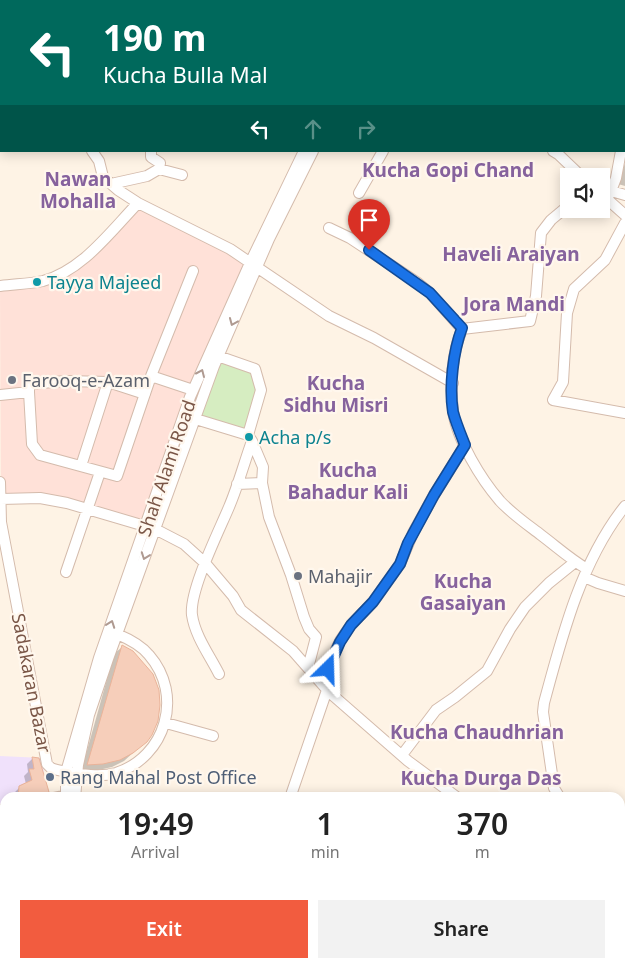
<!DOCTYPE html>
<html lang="en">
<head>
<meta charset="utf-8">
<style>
  :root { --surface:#fff; --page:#f2f2f2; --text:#222; --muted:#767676; --accent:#f25c3f }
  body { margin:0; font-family:"Noto Sans",sans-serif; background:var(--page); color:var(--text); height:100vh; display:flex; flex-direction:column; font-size:19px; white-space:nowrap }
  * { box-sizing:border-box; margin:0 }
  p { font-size:16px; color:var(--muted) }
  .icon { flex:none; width:28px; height:28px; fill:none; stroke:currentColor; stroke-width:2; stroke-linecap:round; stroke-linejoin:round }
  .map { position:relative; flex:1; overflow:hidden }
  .drawer { position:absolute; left:0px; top:792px; width:625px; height:176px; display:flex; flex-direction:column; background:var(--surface); border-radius:15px 15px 0 0; box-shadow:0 2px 12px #0003 }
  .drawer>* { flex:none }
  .hud { position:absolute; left:0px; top:0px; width:625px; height:152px; box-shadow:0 2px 12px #0003; background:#00695c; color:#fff; overflow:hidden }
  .tools { position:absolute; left:560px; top:168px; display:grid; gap:10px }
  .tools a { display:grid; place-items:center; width:50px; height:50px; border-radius:0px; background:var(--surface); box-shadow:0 2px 12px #0003; font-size:25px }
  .pin { position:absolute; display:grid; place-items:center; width:42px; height:42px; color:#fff; margin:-51px -21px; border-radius:50% 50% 50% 0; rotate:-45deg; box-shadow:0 0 5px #0007 }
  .pin .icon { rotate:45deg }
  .me { position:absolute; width:55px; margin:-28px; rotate:22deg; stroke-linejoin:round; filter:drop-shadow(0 0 4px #0008) }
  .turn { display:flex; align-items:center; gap:18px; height:105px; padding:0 20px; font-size:22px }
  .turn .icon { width:65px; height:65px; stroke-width:2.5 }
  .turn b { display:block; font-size:35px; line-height:42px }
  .lanes { display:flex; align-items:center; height:48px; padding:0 20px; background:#0003; justify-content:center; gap:25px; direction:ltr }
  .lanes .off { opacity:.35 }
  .eta { display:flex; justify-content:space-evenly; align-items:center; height:85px; text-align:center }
  .eta b { font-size:30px; font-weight:600; line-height:35px }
  .primary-button { display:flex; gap:10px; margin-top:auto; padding:10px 20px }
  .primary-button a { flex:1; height:58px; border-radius:0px; background:var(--accent); color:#fff; font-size:20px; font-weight:600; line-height:58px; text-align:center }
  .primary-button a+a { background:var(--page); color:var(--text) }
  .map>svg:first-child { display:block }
  .commercial { fill:#ffe1d8 }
  .education { fill:#f0e1fb }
  .green { fill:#d6edc1 }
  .shadow { fill:#0003 }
  .building { fill:#f6ceba; stroke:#eab399 }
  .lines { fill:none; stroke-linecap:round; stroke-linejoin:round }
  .minor-casing { stroke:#d4bbac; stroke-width:12 }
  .minor { stroke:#fff; stroke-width:10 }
  .oneway { stroke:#af9a91 }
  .route-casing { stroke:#114b97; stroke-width:12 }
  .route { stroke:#1a73e8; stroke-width:9 }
  .culture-dot { fill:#0f9aa8; stroke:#fff7ed; stroke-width:2 }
  .worship-dot { fill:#6b7280; stroke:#fff7ed; stroke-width:2 }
  .service-dot { fill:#5c6f8a; stroke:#fff7ed; stroke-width:2 }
  .labels { text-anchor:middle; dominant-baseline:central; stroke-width:4.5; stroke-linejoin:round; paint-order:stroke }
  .culture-label { font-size:18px; fill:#0d838f; stroke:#fff7ed; text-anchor:start }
  .worship-label { font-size:18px; fill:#5b616d; stroke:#fff7ed; text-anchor:start }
  .street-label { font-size:18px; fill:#7a5647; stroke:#fff7ed }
  .service-label { font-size:18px; fill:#4e5e75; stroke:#fff7ed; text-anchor:start }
  .neighbourhood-label { font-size:19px; font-weight:bold; fill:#86629d; stroke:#fff7ed }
</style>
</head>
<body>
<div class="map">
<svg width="625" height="968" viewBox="0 0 625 968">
  <rect width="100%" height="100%" fill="#fef3e5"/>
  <path class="commercial" d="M138 203 250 263 193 390 144 528 67 503 1 499 0 285 30 283 72 267Z"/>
  <path class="education" d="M0 756 43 758 44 777 31 797 5 798V806L0 808Z"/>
  <path class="green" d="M218 356 252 367 259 384 248 435 195 419Z"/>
  <path class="shadow" d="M504 0H608L611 1H508Z
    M624 7H625L624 52Z
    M625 163V186L618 184Z
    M122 647 132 652 152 675 146 741 124 761 112 767 94 771 81 772 114 654Z
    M32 759 47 791 40 798H14V793L20 787 26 784 24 776 28 772 27 764Z"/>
  <path class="building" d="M122 645 133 651 153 674 159 690 160 705 158 721 152 735 147 742 133 753 120 760 103 764 87 765Z
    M32 757 39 758 49 792 31 798H18L19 786 32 780 29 769H34Z"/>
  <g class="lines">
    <g class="minor-casing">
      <path id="minor" d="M512 0 514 1
        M375 1 376 0
        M388 1V0
        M624 49H625
        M624 88 625 80
        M0 112 1 113
        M92 151 99 161 103 177 118 190 138 203 230 249 329 316 374 338 453 383
        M151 151V157L160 163 159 169 182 175
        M553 151 558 154 581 176
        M111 184 147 176 159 169
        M611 191 616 178 621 151
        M359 193 383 151
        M625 195 611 191 607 199 625 215
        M625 223 605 260 574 289 567 313 563 382 553 400 625 413
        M329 228 350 238 418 283 430 293 462 329
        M0 286C14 284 29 284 43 281 82 271 111 231 138 203
        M462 329C452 354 450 384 453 411 457 440 481 479 500 501 512 514 528 525 541 535 557 547 570 559 587 569
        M462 329 530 321 536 296 541 233 551 220 569 205
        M151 376 193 390
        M29 392 32 444 40 455 117 476 151 376 193 271
        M0 395 29 392V384L66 381 108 382 145 394
        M189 417 248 435 261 390 255 369 212 354
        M252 441 263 467 262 483 269 517 291 575 304 617 309 629 316 637 308 668
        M81 466 108 382
        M0 482 1 522 47 764 51 768C58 771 66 771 73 773 87 775 102 777 116 773 166 757 184 695 149 655 141 645 129 639 117 634
        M237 484 262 483
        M1 499 40 498 67 503 155 529 184 544 205 563 233 596 241 610 293 651 329 692 408 761 458 798
        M66 572 100 472
        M584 577 598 583 625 591
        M219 674C210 656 195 636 192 615 189 591 219 531 229 507 238 486 244 463 252 441L248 435
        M166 723 213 736
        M402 755 436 710 455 697 487 671 510 629 525 607 549 583 575 562
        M53 798 72 794
        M66 798V772L99 658 190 397 250 263 304 151
        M75 798 78 765 89 715 108 659 214 366 269 239 313 151
        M290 798 327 690 330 662 340 641 351 625 373 602 400 564 413 533 434 495 465 445
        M560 798 554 788 543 712 544 703C562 636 581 561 625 506
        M0 810 5 809
        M620 836H625
        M0 888H5
        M620 934 625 940
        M0 948 5 949
        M47 964V968
        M70 964 77 965 82 964
        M230 968 232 964
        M439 968 441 964"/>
    </g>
    <use href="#minor" class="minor"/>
  </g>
  <defs><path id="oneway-chevron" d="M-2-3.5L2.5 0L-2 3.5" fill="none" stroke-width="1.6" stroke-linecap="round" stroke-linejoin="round" transform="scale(1.25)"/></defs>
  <g class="oneway">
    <use href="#oneway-chevron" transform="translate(233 322) rotate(113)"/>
    <use href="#oneway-chevron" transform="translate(201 373) rotate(-66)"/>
    <use href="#oneway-chevron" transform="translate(145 556) rotate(110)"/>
    <use href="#oneway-chevron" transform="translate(111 624) rotate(-70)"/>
  </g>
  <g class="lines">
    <g class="route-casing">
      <path id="route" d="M328 669 340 642 351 625 373 602 400 564 408 543 434 495 465 445C461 435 456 423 453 412 449 387 453 352 462 328L430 293 369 250"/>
    </g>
    <use href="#route" class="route"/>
  </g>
  <g class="culture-dot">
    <circle cx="37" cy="282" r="5"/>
    <circle cx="249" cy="437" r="5"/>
  </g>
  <g class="worship-dot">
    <circle cx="12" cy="380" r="5"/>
    <circle cx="298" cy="576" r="5"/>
  </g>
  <circle class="service-dot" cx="50" cy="777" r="5"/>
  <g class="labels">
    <g class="culture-label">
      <text x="47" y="282">Tayya Majeed</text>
      <text x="259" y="437">Acha p/s</text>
    </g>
    <g class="worship-label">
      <text x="22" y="380">Farooq-e-Azam</text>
      <text x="308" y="576">Mahajir</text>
    </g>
    <g class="street-label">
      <text transform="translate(166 468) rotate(-71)">Shah Alami Road</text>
      <text transform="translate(32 683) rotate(79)">Sadakaran Bazar</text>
    </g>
    <g class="service-label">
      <text x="60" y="777">Rang Mahal Post Office</text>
    </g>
    <g class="neighbourhood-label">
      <text x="448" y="170">Kucha Gopi Chand</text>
      <text x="78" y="179">Nawan<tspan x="78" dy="22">Mohalla</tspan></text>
      <text x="511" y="254">Haveli Araiyan</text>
      <text x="514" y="304">Jora Mandi</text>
      <text x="336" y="383">Kucha<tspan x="336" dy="22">Sidhu Misri</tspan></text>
      <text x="348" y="470">Kucha<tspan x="348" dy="22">Bahadur Kali</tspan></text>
      <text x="463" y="581">Kucha<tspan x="463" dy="22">Gasaiyan</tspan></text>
      <text x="477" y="732">Kucha Chaudhrian</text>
      <text x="481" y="778">Kucha Durga Das</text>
    </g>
  </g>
</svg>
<div class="tools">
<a><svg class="icon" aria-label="sound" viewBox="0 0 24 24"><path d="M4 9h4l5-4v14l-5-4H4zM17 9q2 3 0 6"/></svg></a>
</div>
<div class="pin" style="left:369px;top:250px;background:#d93025"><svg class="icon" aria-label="arrive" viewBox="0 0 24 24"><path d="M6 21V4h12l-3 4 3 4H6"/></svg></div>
<svg class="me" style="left:328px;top:669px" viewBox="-20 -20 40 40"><path d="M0-17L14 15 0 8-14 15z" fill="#1a73e8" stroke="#fff" stroke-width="4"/></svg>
<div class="hud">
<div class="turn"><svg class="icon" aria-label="left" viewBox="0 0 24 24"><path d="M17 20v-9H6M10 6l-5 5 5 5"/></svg><div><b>190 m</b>Kucha Bulla Mal</div></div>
<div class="lanes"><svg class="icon" aria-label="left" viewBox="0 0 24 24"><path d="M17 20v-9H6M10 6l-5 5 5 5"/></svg><svg class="icon off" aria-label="ahead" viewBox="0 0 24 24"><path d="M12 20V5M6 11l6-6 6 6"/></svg><svg class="icon off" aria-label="right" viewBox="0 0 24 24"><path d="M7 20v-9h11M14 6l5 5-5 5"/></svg></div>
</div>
<section class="drawer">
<div class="eta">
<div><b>19:49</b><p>Arrival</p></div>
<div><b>1</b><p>min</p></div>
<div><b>370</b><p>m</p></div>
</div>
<div class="primary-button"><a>Exit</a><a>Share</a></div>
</section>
</div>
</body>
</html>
